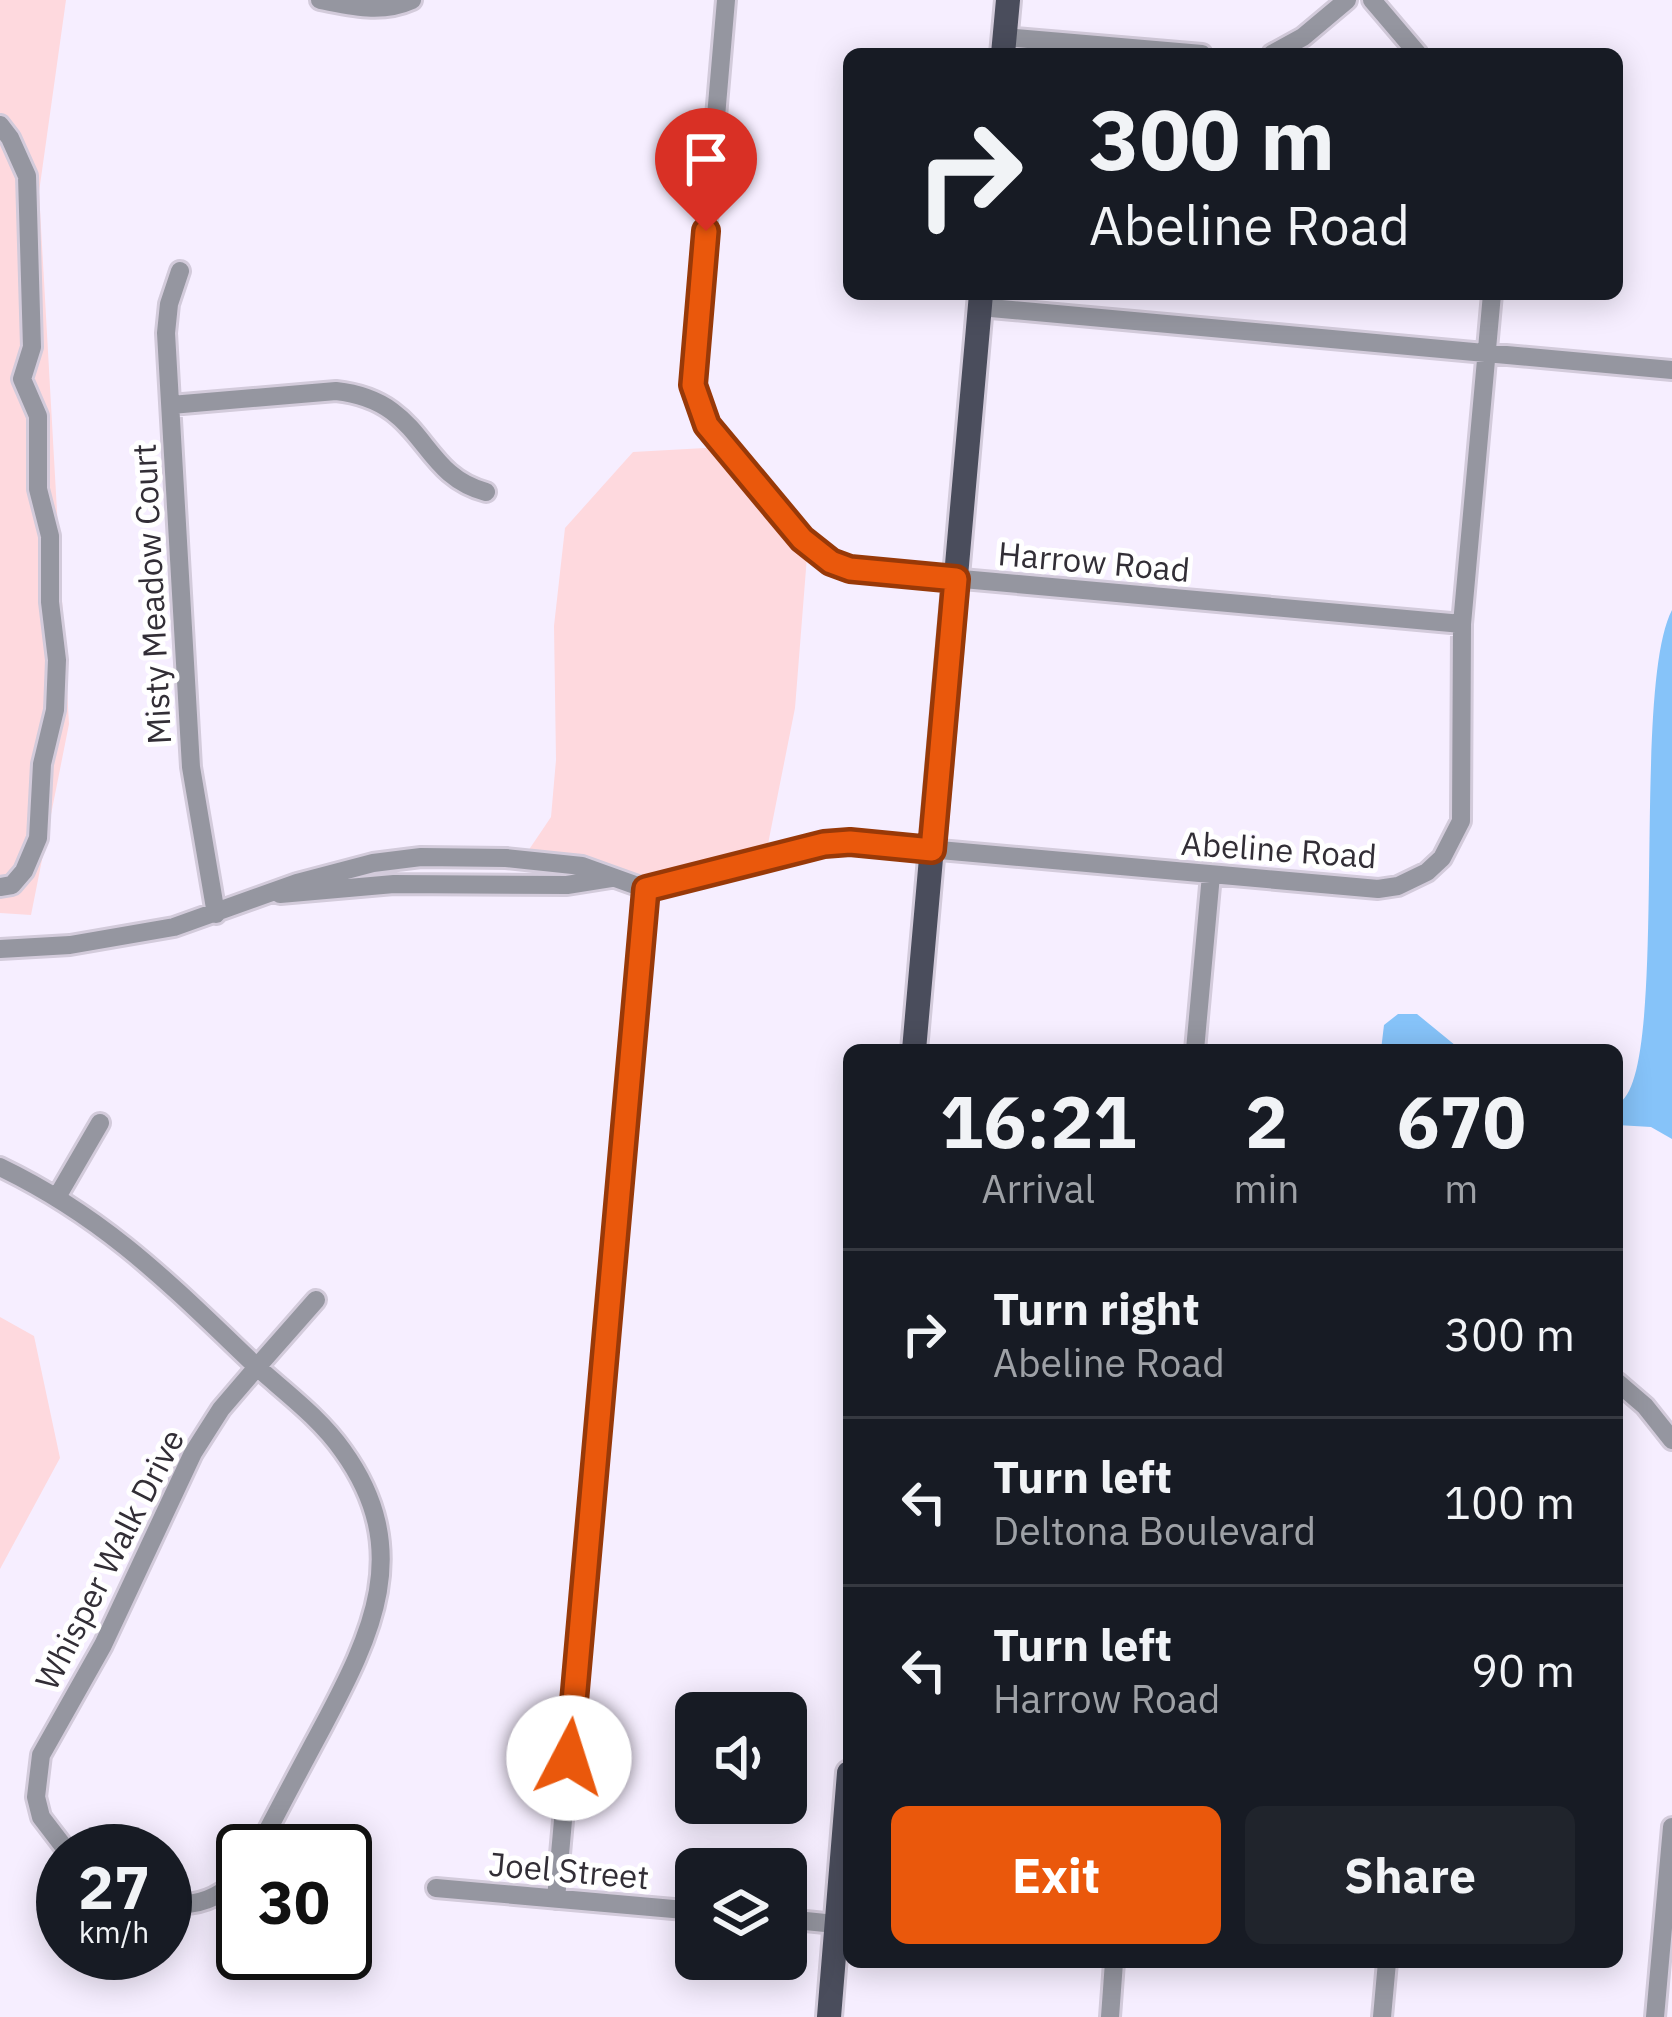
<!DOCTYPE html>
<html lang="en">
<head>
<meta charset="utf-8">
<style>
  :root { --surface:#171b24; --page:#20242c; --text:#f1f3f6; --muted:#9ea1a6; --line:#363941; --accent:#ea580c }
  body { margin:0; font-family:"IBM Plex Sans",sans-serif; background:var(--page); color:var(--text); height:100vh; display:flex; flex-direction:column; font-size:45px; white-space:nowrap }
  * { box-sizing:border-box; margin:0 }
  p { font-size:39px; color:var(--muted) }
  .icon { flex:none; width:66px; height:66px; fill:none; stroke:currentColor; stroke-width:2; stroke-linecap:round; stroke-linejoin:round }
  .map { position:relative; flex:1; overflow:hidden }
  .sheet { position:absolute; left:843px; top:1044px; width:780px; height:924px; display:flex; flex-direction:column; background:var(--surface); border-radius:18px; box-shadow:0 6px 30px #0003 }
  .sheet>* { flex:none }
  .guide { position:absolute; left:843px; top:48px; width:780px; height:252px; border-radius:18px; box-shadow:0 6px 30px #0003; background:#171b24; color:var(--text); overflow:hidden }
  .buttons { position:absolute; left:675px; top:1692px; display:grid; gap:24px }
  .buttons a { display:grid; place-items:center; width:132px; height:132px; border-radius:18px; background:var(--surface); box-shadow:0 6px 30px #0003; font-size:60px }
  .speed { position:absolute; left:36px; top:1824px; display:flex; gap:24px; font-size:60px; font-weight:700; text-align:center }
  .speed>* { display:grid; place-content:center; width:156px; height:156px; border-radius:50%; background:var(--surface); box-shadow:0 6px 30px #0003; line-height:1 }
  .speed small { font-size:30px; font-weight:400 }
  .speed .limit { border:6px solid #111; border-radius:18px; background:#fff; color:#111 }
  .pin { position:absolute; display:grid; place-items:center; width:102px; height:102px; color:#fff; margin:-123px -51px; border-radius:50% 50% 50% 0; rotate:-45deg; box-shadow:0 0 12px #0007 }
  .pin .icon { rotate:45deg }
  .me { position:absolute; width:132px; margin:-66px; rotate:5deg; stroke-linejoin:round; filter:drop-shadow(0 0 9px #0008) }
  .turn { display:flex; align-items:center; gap:42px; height:252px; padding:0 48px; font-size:54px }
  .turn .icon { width:156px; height:156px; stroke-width:2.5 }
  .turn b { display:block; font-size:84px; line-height:102px }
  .eta { display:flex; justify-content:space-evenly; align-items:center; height:204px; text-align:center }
  .eta b { font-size:72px; font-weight:700; line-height:84px }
  .primary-button { display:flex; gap:24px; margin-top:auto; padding:24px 48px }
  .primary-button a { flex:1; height:138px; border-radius:18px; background:var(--accent); color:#fff; font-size:48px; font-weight:700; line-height:138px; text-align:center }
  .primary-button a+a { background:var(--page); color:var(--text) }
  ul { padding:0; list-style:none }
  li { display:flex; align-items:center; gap:36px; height:168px; padding:0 48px; border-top:3px solid var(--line) }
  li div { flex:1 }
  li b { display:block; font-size:45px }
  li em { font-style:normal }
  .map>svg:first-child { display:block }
  .green { fill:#fed9de }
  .water { fill:#86c3f9 }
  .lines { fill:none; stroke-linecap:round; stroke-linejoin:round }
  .minor-casing { stroke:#d3cbdb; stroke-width:24 }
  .major-casing { stroke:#d3cbdb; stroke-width:30 }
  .minor { stroke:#9596a0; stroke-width:18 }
  .major { stroke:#4a4d5c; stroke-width:24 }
  .route-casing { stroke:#983908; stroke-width:30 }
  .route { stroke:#ea580c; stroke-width:21 }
  .labels { text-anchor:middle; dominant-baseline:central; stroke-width:10; stroke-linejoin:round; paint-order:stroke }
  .street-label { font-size:33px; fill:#322e36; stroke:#fff }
</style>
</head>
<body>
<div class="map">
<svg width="1672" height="2017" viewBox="0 0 1672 2017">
  <rect width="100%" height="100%" fill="#f6eeff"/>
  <path class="green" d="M0 0H66L39 192 69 724 31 915 0 913Z
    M741 446 809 531 795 708 767 849 626 883 522 860 551 817 556 760 554 626 565 528 633 452Z
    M0 1317 34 1336 60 1458 0 1569Z"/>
  <path class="water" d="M1672 610V1139L1651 1127 1617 1125V1104C1672 1083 1629 692 1672 610Z
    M1398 1014H1417L1461 1050H1381L1384 1025Z"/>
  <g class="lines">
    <g class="minor-casing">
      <path id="minor" d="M320 0C352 6 381 14 412 0
        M726 0 693 385 707 425 802 539 831 562 851 569 1462 624
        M1372 0 1418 54
        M1004 37 1202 54
        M1272 54 1303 37 1347 0
        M0 125 10 138 27 176 32 347 22 379 38 416V489L50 536V602L57 660 55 710 42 764 38 838 24 871 12 885 0 887
        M180 271 169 304 166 333 191 767 216 914
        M980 307 1672 370
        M171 405 336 391C427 401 417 474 486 492
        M280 894 394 884 567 885 611 878
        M0 949 70 945 174 927 297 883 373 863 421 857 506 858 582 866 646 889 824 844 850 842 1378 889 1398 886 1427 872 1442 858 1461 821 1462 624 1492 294
        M1195 1050 1211 875
        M0 1167C108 1219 172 1286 257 1367L316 1300
        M57 1197 100 1123
        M1617 1382 1645 1406 1672 1440
        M67 1851 41 1817 36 1797 41 1755 103 1645 193 1453 221 1409 257 1367C286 1393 320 1418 343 1451 414 1550 372 1634 322 1728 300 1769 278 1810 257 1851
        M436 1888 696 1911
        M556 1899 646 889
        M165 1902C196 1909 222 1897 243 1874
        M786 1919 835 1924
        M1110 2017 1114 1962
        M1382 2017 1387 1962
        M1655 2017 1672 1827"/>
    </g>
    <g class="major-casing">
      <path id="major" d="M1003 54 1008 0
        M914 1050 981 294
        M829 2017 849 1773"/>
    </g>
    <use href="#minor" class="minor"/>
    <use href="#major" class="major"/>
  </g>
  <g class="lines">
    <g class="route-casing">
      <path id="route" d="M569 1758 646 889 824 844 850 842 932 850 956 579 850 569 831 562 802 539 707 425 693 385 706 231"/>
    </g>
    <use href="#route" class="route"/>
  </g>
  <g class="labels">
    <g class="street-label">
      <text transform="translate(1094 561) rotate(5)">Harrow Road</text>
      <text transform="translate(151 594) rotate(-93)">Misty Meadow Court</text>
      <text transform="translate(1279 849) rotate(4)">Abeline Road</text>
      <text transform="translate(109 1559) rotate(-63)">Whisper Walk Drive</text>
      <text transform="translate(569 1870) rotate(5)">Joel Street</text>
    </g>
  </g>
</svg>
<div class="buttons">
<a><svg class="icon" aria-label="sound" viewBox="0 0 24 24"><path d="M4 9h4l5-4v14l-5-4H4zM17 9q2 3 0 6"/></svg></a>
<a><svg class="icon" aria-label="layers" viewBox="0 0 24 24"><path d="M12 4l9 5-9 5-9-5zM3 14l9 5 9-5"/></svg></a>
</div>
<div class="speed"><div>27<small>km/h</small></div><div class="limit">30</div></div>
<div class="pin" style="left:706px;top:231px;background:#d93025"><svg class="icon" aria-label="arrive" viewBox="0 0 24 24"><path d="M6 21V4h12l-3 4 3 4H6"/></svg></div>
<svg class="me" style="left:569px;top:1758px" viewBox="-20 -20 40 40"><circle r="19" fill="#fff"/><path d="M0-13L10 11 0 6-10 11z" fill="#ea580c"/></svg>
<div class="guide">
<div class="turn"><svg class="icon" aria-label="right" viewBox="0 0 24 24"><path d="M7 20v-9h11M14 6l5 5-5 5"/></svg><div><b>300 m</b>Abeline Road</div></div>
</div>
<section class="sheet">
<div class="eta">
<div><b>16:21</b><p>Arrival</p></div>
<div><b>2</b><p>min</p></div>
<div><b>670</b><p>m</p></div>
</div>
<ul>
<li><svg class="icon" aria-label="right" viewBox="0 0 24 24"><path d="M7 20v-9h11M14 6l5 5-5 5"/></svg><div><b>Turn right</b><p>Abeline Road</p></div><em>300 m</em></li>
<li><svg class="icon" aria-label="left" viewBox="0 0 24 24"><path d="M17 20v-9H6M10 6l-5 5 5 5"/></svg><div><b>Turn left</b><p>Deltona Boulevard</p></div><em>100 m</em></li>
<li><svg class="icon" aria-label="left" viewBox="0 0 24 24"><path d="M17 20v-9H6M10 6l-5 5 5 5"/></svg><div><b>Turn left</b><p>Harrow Road</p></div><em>90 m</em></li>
</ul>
<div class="primary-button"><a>Exit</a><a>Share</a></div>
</section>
</div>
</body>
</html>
